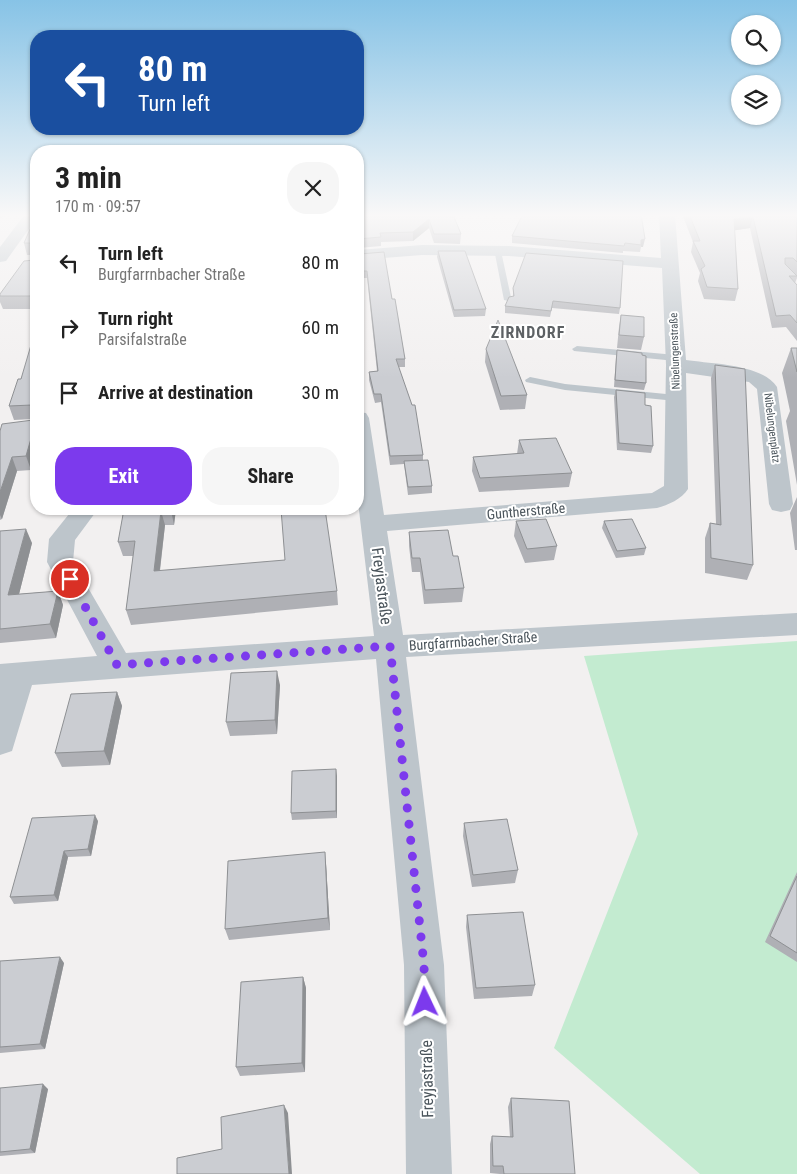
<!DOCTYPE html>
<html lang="en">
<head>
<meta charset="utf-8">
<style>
  :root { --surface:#fff; --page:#f6f6f6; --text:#222; --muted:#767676; --accent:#7c3aed }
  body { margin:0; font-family:"Roboto Condensed",sans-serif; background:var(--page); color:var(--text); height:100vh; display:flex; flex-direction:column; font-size:19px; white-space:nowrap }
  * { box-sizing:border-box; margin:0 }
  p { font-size:16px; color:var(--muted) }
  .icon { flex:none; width:28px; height:28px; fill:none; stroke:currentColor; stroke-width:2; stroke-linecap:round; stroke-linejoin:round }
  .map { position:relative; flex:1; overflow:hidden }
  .side { position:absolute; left:30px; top:145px; width:334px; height:370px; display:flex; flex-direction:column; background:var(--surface); border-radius:20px; box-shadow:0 1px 4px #0004 }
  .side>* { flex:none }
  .top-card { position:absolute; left:30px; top:30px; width:334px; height:105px; border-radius:20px; box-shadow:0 1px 4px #0004; background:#1a4fa0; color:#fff; overflow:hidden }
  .buttons { position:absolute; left:731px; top:15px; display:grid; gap:10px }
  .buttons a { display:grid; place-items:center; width:50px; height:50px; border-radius:50%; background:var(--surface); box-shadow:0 1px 4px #0004; font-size:25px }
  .pin { position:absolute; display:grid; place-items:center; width:42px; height:42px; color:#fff; margin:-21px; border:2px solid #fff; border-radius:50%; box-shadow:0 1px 5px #0007 }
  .me { position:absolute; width:55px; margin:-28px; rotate:358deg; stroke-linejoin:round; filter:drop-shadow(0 0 4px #0008) }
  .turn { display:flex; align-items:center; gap:18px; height:105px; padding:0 25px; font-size:22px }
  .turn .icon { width:65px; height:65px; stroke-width:2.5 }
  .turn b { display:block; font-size:35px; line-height:42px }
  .round { display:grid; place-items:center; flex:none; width:52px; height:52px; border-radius:20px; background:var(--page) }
  .head { display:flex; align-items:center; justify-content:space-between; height:85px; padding:0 25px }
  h1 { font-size:30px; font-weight:700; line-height:38px }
  .action { display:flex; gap:10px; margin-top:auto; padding:10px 25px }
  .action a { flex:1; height:58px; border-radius:20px; background:var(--accent); color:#fff; font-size:20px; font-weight:700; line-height:58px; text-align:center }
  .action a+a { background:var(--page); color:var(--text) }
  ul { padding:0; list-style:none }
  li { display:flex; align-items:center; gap:15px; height:65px; padding:0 25px }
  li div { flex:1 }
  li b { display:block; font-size:19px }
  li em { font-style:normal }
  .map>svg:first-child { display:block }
  .green { fill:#c3ebd0 }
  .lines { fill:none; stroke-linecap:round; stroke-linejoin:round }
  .lane { fill:#bdc5cb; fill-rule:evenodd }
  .street { fill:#bdc5cb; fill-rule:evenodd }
  .wall { fill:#afb0b5 }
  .shaded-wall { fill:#8e9093 }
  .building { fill:#cbcdd2; stroke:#8e9093 }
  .route { stroke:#7c3aed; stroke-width:9; stroke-dasharray:0 16.2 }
  .labels { text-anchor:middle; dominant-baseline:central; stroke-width:4; stroke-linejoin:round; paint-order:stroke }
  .far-street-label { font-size:11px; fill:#4a545b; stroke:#fff }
  .street-label { font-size:14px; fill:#4a545b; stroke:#fff }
  .far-district-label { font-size:16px; font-weight:bold; letter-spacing:1px; fill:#5d6164; stroke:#fff }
  .near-street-label { font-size:16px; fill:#4a545b; stroke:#fff }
</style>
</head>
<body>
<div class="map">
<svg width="797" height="1174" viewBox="0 0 797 1174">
  <rect width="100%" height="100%" fill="#f2f0f0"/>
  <path class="green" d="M797 641V1174H700L554 1048 638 834 584 656Z"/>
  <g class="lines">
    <path class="lane" d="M494 249 501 251 512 302 504 300Z
      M577 346 676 355 681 358 676 361 574 351 572 349Z
      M530 377 565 384 676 395 681 398 676 401 565 390 526 382 525 380Z"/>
    <path class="street" d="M25 214H36V219L6 261 0 262V247Z
      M659 214H675L686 360C712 364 762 364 777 387L793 504 790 510 781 512 772 510 769 504 757 389 749 382 686 373 688 489C682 499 668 505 657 508L387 531 403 635 797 613V635L406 657 444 965 452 1174H406L404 965 376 659 32 685 12 751 0 755V664L97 656 47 562 49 539 73 509H98L75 540 73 562 126 653 374 636 358 502V412L366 413 369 418 384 515 652 493 664 486 666 365 662 268 509 256 422 255 358 260V250L422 245 509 246 661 258Z"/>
  </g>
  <path class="wall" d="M0 214H8L6 217 0 218Z
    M446 214 443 216 461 234 460 244 434 243 429 228 413 241 381 242V246L358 248V218Z
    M641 214 643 247H641L640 252 623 251V253L512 243V236Z
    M682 214H797V278L795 283 797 285V341L786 327 772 328 750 228 735 230 738 289 735 301 704 299 698 281 700 273 691 252 693 242Z
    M36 220V309H3L0 302V294L34 260V255H27L24 243Z
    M438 251 486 309 485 316 454 317 437 257Z
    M360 254 392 299 405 359V367H399L423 455V460L432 486V493L408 495 404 464 390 465 381 402 375 403 369 380V372L377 371 367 278H362Z
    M513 288 620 308 619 314 552 308 550 317 505 313V306L513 297Z
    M621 315 644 337 641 350 617 348 619 327Z
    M36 345 31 470 17 471 2 519 0 520V431L33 420V419L14 420 9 406Z
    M791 348H797V485L786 421 790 411 782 373Z
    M486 349 527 395 525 409 500 410 485 362Z
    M617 350 646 383 644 390 614 387 616 357Z
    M715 365 753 565 747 580 705 573V538L710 523 716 524 711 378Z
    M616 390 653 446 651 453 617 450 614 397Z
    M519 440 572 473 569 487 479 492 472 471 473 457 517 454Z
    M797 497V550H795L790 513Z
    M124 509H176L174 525H165L160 571 337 591 338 605 131 625 126 610 133 556H123L118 542Z
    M516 521 557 546 554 560 525 563 514 536Z
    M604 521 646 548 644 555 616 558 602 528Z
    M0 531 32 543 19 594 58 591 63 605 56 638 0 643Z
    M409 532 453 556 464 588 462 602 424 604 420 572H412L409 546Z
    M280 685 277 734 230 736 226 722Z
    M117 692 122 706 110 765 62 767 55 753Z
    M337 776V818L292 820 291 813Z
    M98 821 91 856 68 857 58 901 14 904 10 897Z
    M464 823 518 870 515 883 472 887 463 836Z
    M326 864 330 930 229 940 225 929Z
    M797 872V962L765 942Z
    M467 915 535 985 532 996 474 999 466 927Z
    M0 961 64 963 45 1049 0 1053Z
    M303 977 306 988 305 1072 240 1076 236 1067Z
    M0 1088 48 1089 35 1153 0 1156Z
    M511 1098 575 1174H500L490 1173V1144L492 1136 510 1137 508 1107Z"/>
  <path class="shaded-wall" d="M436 214H446L433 224 434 215Z
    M753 217 750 228 731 231 734 219Z
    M429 219V228L413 241V232Z
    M645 239 643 247H641V240Z
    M36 421V453L31 470 26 456Z
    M12 457 17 471 2 519 0 515V492Z
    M171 509H176L174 525 171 510Z
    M161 511 165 525 158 585 154 571Z
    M26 529 32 543 15 610 8 595Z
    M58 591 63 605 56 638 50 624Z
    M277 671 280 685 277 734 275 720Z
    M117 692 122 706 110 765 104 751Z
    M336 769 337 776V818L336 811Z
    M95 815 98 821 91 856 88 849Z
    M64 851 68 857 58 901 54 895Z
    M325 852 326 864 330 930 328 918Z
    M60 957 64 963 45 1049 40 1044Z
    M303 977 306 988 305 1072 302 1063Z
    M43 1084 48 1089 35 1153 30 1149Z
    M284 1105 288 1113 292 1174H289Z"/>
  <path class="building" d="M361 214H436L434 215 454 217 461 234H434L429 219 413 232 380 233 381 237 358 239V218H360Z
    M523 214H641L645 239 641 240V245L625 243 624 246 512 236Z
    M689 214H797V262L793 258H785V264L797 276H789L797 285V323L790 315 776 316 753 217 734 219 738 289 707 287 701 269 705 266 693 241H700Z
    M34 220H36V243H24Z
    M36 245V296H0V294L24 261 34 260V248Z
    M438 251H465L486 309 454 310Z
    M384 252 392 299H395L405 359H396L412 405H415L423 455 390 456 381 394H374L369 372 378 371 367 271H362L360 254Z
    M526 253 623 261 620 308 553 301 551 311 505 306 509 297 514 296 513 288Z
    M621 315 644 317V337L619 335Z
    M498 320 527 395 501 396 486 349Z
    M31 345H36V421L26 456 12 457 0 492V431L2 424 33 420 32 405 9 406 18 379H21Z
    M791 348H797V372Z
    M617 350 642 353V355L646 356V383L615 380Z
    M715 365 745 369 753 565 711 558 710 523 721 525Z
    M616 390 645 393V405L651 406 653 446 619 443Z
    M556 438 572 473 480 478 473 457 524 453 519 440Z
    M428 460 432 486 408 487 404 461Z
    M124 509H171V510L161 511 154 571 285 560 281 509H325L337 591 126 610 135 541 118 542Z
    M546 519 557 546 527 549 516 521Z
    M632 519 646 548 617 551 604 521Z
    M26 529 8 595 58 591 50 624 0 629V531Z
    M448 530 453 556H458L464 588 425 590 420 558H412L409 532Z
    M277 671 275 720 226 722 231 673Z
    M117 692 104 751 55 753 71 694Z
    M336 769V811L291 813 292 771Z
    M95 815 88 849 64 851 54 895 10 897 32 818Z
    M507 819 518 870 473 875 464 823Z
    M325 852 328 918 225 929 228 861Z
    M797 876V953L770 936Z
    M523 912 535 985 476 988 467 915Z
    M60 957 40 1044 0 1047V961Z
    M303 977 302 1063 236 1067 241 982Z
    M43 1084 30 1149 0 1152V1088Z
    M511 1098 569 1101 575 1174H504L503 1166H493L492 1136 513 1137Z
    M284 1105 289 1174H177V1158L222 1149 221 1117Z"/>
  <linearGradient id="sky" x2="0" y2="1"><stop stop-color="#87c3e6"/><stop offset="0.57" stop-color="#f9f8f8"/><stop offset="1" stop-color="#f9f8f8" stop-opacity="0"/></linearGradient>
  <rect width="797" height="378" fill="url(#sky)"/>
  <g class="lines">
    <path class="route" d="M70 579 117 665 390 646 424 965 425 1002"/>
  </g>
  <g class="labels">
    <g class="far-street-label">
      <text transform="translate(675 351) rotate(-92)">Nibelungenstraße</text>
      <text transform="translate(772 428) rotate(83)">Nibelungenplatz</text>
    </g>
    <g class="street-label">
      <text transform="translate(526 511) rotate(-5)">Guntherstraße</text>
      <text transform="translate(473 641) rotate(-4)">Burgfarrnbacher Straße</text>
    </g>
    <g class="far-district-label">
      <text x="528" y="332">ZIRNDORF</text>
    </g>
    <g class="near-street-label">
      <text transform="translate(382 586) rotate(83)">Freyjastraße</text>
      <text transform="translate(427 1079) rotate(-91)">Freyjastraße</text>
    </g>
  </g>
</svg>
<div class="buttons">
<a><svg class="icon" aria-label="search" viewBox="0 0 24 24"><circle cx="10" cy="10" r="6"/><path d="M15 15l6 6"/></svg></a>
<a><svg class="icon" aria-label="layers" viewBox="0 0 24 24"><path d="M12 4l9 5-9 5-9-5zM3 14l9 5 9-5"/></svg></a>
</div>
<div class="pin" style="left:70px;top:579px;background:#d93025"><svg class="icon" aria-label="arrive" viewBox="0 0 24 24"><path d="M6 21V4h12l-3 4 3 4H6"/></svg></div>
<svg class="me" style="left:425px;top:1002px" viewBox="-20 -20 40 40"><path d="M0-17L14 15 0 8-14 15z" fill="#7c3aed" stroke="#fff" stroke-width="4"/></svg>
<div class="top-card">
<div class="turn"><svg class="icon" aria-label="left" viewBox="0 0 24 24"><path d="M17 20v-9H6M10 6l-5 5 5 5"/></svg><div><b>80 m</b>Turn left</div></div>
</div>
<section class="side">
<div class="head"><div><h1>3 min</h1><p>170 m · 09:57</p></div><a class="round"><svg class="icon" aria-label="close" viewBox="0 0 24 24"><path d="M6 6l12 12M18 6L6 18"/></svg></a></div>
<ul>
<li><svg class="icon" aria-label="left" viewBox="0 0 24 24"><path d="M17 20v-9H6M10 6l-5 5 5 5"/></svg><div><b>Turn left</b><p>Burgfarrnbacher Straße</p></div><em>80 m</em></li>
<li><svg class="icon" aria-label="right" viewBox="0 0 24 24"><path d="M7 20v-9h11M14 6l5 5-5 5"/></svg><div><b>Turn right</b><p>Parsifalstraße</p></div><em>60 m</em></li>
<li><svg class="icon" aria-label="arrive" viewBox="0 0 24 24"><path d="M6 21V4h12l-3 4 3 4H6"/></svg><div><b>Arrive at destination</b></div><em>30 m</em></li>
</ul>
<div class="action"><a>Exit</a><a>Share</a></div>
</section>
</div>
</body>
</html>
